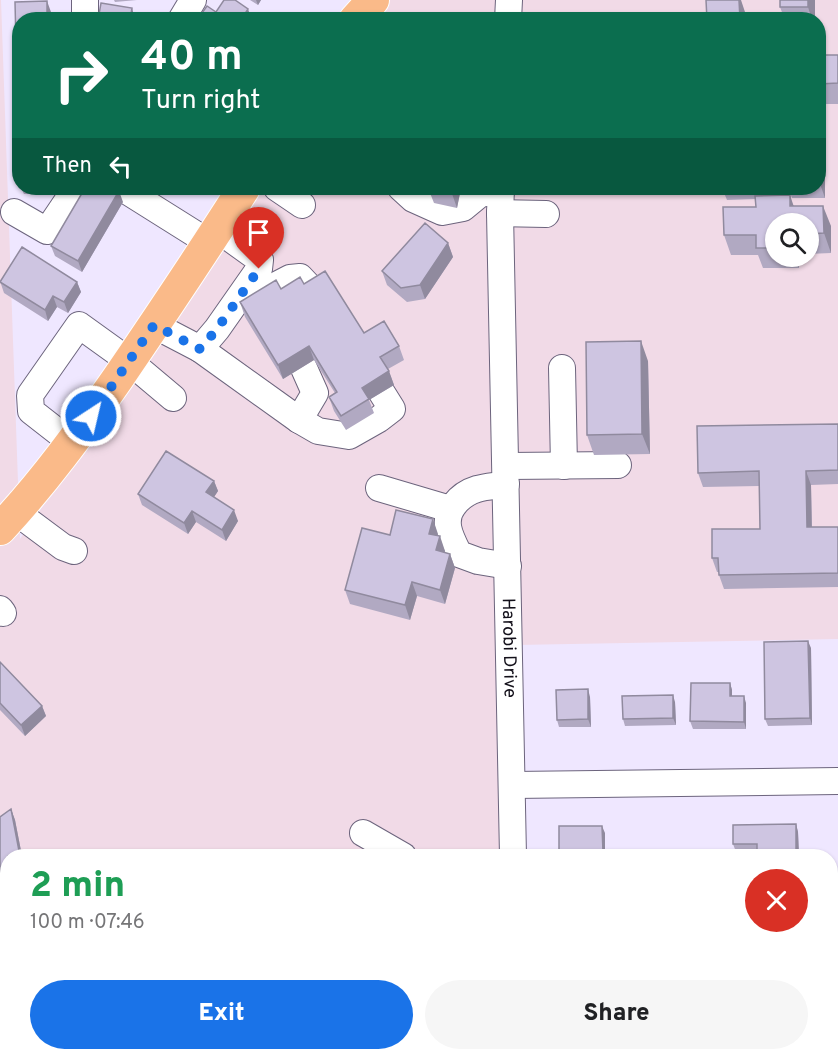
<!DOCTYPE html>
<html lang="en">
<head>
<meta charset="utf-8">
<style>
  :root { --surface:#fff; --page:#f6f6f6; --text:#202124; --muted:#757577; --accent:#1a73e8 }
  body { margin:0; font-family:Overpass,sans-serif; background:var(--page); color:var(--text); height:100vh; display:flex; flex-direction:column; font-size:22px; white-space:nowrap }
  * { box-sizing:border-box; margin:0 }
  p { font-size:20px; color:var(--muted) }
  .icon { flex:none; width:33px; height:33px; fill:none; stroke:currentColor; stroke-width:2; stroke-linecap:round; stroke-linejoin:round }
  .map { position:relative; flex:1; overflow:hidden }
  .sheet { position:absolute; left:0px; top:849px; width:838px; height:212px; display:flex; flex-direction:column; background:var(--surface); border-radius:24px 24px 0 0; box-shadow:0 2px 4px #0004 }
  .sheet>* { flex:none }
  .banner { position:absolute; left:12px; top:12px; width:814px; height:183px; border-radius:24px; box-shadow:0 2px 4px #0004; background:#0b6e4f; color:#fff; overflow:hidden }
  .controls { position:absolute; left:765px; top:213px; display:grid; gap:12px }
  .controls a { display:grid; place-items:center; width:54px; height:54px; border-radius:50%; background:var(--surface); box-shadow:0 2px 4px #0004; font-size:30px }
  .pin { position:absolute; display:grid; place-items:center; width:51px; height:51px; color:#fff; margin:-62px -26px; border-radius:50% 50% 50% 0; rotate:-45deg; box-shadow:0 0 6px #0007 }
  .pin .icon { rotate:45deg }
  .me { position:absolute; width:66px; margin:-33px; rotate:35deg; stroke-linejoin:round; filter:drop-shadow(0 0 4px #0008) }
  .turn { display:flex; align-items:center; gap:21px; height:126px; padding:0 30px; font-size:27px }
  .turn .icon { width:78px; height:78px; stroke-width:2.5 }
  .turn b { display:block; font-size:42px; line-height:51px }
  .then { display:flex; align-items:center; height:57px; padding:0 30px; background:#0003; gap:12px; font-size:22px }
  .round { display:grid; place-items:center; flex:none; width:63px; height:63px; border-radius:32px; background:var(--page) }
  .overview { display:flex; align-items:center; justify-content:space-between; height:102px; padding:0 30px }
  h1 { font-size:36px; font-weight:800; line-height:45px; color:#1e9e55 }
  .button { display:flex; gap:12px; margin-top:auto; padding:12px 30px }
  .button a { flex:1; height:69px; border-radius:36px; background:var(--accent); color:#fff; font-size:24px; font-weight:800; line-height:69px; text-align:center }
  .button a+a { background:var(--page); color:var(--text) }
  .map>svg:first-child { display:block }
  .commercial { fill:#f1dae7; fill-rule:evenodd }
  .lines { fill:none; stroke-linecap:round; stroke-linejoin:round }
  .minor-casing { stroke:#6c647d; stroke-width:28 }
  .major-casing { stroke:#fff; stroke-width:34 }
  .minor { stroke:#fff; stroke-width:26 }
  .major { stroke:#faba89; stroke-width:32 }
  .wall { fill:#b1a9c2 }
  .shaded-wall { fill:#908a9e }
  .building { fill:#cec5e1; stroke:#908a9e; stroke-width:1.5 }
  .route { stroke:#1a73e8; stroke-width:10; stroke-dasharray:0 18 }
  .labels { text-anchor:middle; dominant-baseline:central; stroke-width:5; stroke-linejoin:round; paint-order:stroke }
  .street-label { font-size:18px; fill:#13101a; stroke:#faf8fe }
</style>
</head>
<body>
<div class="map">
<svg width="838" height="1060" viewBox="0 0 838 1060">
  <rect width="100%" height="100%" fill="#efe7ff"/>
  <path class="commercial" d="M0 0H1L20 539 186 299 245 188H819V20L353 19 371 0H838V639L516 645 513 856H8V1053H468L461 1060H0ZM776 224H808V256H776Z"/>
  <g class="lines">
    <g class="minor-casing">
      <g id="minor">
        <path d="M85 0V20"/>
        <path d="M181 20 193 0"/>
        <path d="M508 20 509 0"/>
        <path d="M122 188 208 242"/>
        <path d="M277 188 302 205"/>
        <path d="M401 188 413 199 442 212 463 208 480 194 501 191"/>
        <path id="s1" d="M501 188 500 213 513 856"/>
        <path d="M14 212 47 231 76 188"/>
        <path d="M500 213 546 214"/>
        <path d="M247 298 265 291 290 278 300 277 316 294"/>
        <path d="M154 325 200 349 217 329 259 269 260 260 217 229"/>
        <path d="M200 349 299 420 318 431 349 436 379 419 392 409 382 393"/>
        <path d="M562 368 564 466"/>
        <path d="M299 420 315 393 303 366"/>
        <path d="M72 443 31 411 30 395 79 325 129 361 173 398"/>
        <path d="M506 466 618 465"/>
        <path d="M506 484C497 486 487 486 477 489 467 492 460 497 454 505 441 521 451 538 459 554L478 561 508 566"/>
        <path d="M379 488 450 509"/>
        <path d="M16 512 63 547 74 551"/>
        <path d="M0 609 3 613"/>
        <path d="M513 785 838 781"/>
        <path d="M363 833 403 856"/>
        <path d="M0 1051 2 1060"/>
        <path d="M458 1060 472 1053"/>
      </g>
    </g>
    <g class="major-casing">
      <path id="major" d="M355 20 373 0
        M0 529C44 482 81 431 118 378 161 315 203 252 244 188"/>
    </g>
    <use href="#minor" class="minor"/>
    <use href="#major" class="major"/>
  </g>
  <path class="wall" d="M114 0H137L115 2Z
    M250 0H261L258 5Z
    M815 0V20H785L780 7Z
    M819 55H838V104H820V114H819Z
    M819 129 825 146V198H792L788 188H819Z
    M21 188H54V193L24 194Z
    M428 188H461L457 208 434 203Z
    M722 188H778V196L794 206 831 226V253L808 254V224H776V256H799V268H763L758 255H731L724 235 756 207 755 199 727 200Z
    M123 202 82 272 55 256 51 246Z
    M448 243 453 257 425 299 407 302 387 285 382 271Z
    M0 281 77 282 81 292 68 313 57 307 48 321 4 293Z
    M304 284 364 333 399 346 404 360 388 369 394 385 369 400 374 413 346 430 334 411 329 397 335 393 314 360 283 379 245 317 240 302 281 289Z
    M648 361 650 454 594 455 587 435Z
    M838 424V484L811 485 812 527H838V587L724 589 719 575V572H717L712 558 760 529 759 486 703 487 698 473Z
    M214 481 218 491 214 497 238 521 226 541 196 522 188 534 142 505 138 494Z
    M438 534 437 536 445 551V553L450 554 455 568 445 604 417 596 410 620 350 604 345 590 390 535Z
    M811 648 812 725 768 726 765 719Z
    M0 662 42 706 46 716 25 736 0 710Z
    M730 683 732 690V696L746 703V729H693L690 721Z
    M590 697 591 727H559L557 720Z
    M675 702 676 725 625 726 623 719Z
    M11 809 15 820 22 856H8V1026L3 1027 0 1018V817Z
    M796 824 798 832 799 856H758L757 851 736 852 733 844Z
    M605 833V856H561L559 853Z"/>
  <path class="shaded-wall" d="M256 0H261L258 5Z
    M739 0H741L746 15 747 20H740Z
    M808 0H815V20H812L808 7Z
    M47 1 51 12V20H47Z
    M132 8 135 19V20H130Z
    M248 9 252 20H241Z
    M819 129 825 146V198L819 181Z
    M450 188H461L457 208Z
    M774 188H778L779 199Z
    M119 191 123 202 82 272 78 261Z
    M790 195 797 216 790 206Z
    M823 206 831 226V253L824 233Z
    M448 243 453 257 425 299 420 285Z
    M795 256H799V268Z
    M77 282 81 292 68 313 64 302Z
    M53 296 57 307 48 321 45 310Z
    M641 341 648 361 650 454 642 434Z
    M309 346 314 360 283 379 278 365Z
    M389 371 394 385 369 400 362 388Z
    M806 471 811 485 812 541 807 527Z
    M214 481 218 491 210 503 206 492Z
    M234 510 238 521 226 541 222 530Z
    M192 511 196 522 188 534 184 523Z
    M433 519 438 534 434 548 429 534Z
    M440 536 445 551 441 564 436 550Z
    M450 554 455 568 445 604 440 590Z
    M412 582 417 596 410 620 405 605Z
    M808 641 811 648 812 725 810 718Z
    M730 683 732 690V703L730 696Z
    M588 689 590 697 591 727 588 719Z
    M673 695 675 702 676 725 673 718Z
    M744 696 746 703V729L744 722Z
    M42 706 46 716 25 736 21 725Z
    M11 809 15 820 22 856H20Z
    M796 824 798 832 799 856H798L796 853Z
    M602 826 605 833V856H604L603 852Z"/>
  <path class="building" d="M224 0H235L248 9 241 20H197L207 6 216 12Z
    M706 0H739L740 20H707Z
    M780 0H808V7H780Z
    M47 1V20H20V85H17L15 2Z
    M101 3 132 8 130 20H98Z
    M819 55H838V83L819 84Z
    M18 102H20V180Z
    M85 188H114L119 191 78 261 51 246Z
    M790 195V206H823L824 233 808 234V224H776V248H756V235H724L723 207H756L755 196Z
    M425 223 448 243 420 285 401 288 382 271Z
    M22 247 77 282 64 302 53 296 45 310 0 282Z
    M325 271 364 333 384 321 399 346 380 357 389 371 362 388 369 399 341 416 329 397 337 392 309 346 278 365 240 302 276 280 281 289 300 277 304 284Z
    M641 341 642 434 587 435 586 342Z
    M838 424V470L806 471 807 527H838V573L719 575 718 558H712V529H760L759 471 698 473 697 426Z
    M166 451 214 481 206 492 234 510 222 530 192 511 184 523 138 494Z
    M396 510 433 519 429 534 440 536 436 550 450 554 440 590 412 582 405 605 345 590 362 528 390 535Z
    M808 641 810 718 765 719 764 642Z
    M0 662 42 706 21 725 0 703Z
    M691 683H730V696H744V722L690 721Z
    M588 689V719L557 720 556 690Z
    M673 695V718L623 719 622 696Z
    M11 809 20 856H8V1015L0 1016V817Z
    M796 824V853L757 854V844H733V825Z
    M559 826H602L603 852 559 853Z"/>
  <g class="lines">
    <path class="route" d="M91 416 154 325 200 349 217 329 259 269"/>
  </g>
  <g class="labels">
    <g class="street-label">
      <text stroke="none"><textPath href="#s1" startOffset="460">Harobi Drive</textPath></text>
    </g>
  </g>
</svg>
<div class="controls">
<a><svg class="icon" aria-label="search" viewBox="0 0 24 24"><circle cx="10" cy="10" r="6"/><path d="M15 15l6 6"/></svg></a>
</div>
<div class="pin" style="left:259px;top:269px;background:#d93025"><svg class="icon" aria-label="arrive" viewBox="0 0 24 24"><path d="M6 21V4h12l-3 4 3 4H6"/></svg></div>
<svg class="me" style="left:91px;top:416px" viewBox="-20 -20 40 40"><circle r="17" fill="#1a73e8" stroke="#fff" stroke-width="3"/><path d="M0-11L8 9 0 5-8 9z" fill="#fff"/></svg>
<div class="banner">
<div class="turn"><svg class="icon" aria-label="right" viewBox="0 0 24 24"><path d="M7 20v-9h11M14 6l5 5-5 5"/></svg><div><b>40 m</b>Turn right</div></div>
<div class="then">Then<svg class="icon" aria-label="left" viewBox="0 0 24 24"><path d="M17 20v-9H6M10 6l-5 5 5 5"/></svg></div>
</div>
<section class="sheet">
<div class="overview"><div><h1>2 min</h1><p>100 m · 07:46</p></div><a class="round" style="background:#d93025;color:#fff"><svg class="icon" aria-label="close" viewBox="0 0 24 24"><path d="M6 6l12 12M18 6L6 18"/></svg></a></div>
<div class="button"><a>Exit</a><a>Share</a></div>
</section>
</div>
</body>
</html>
